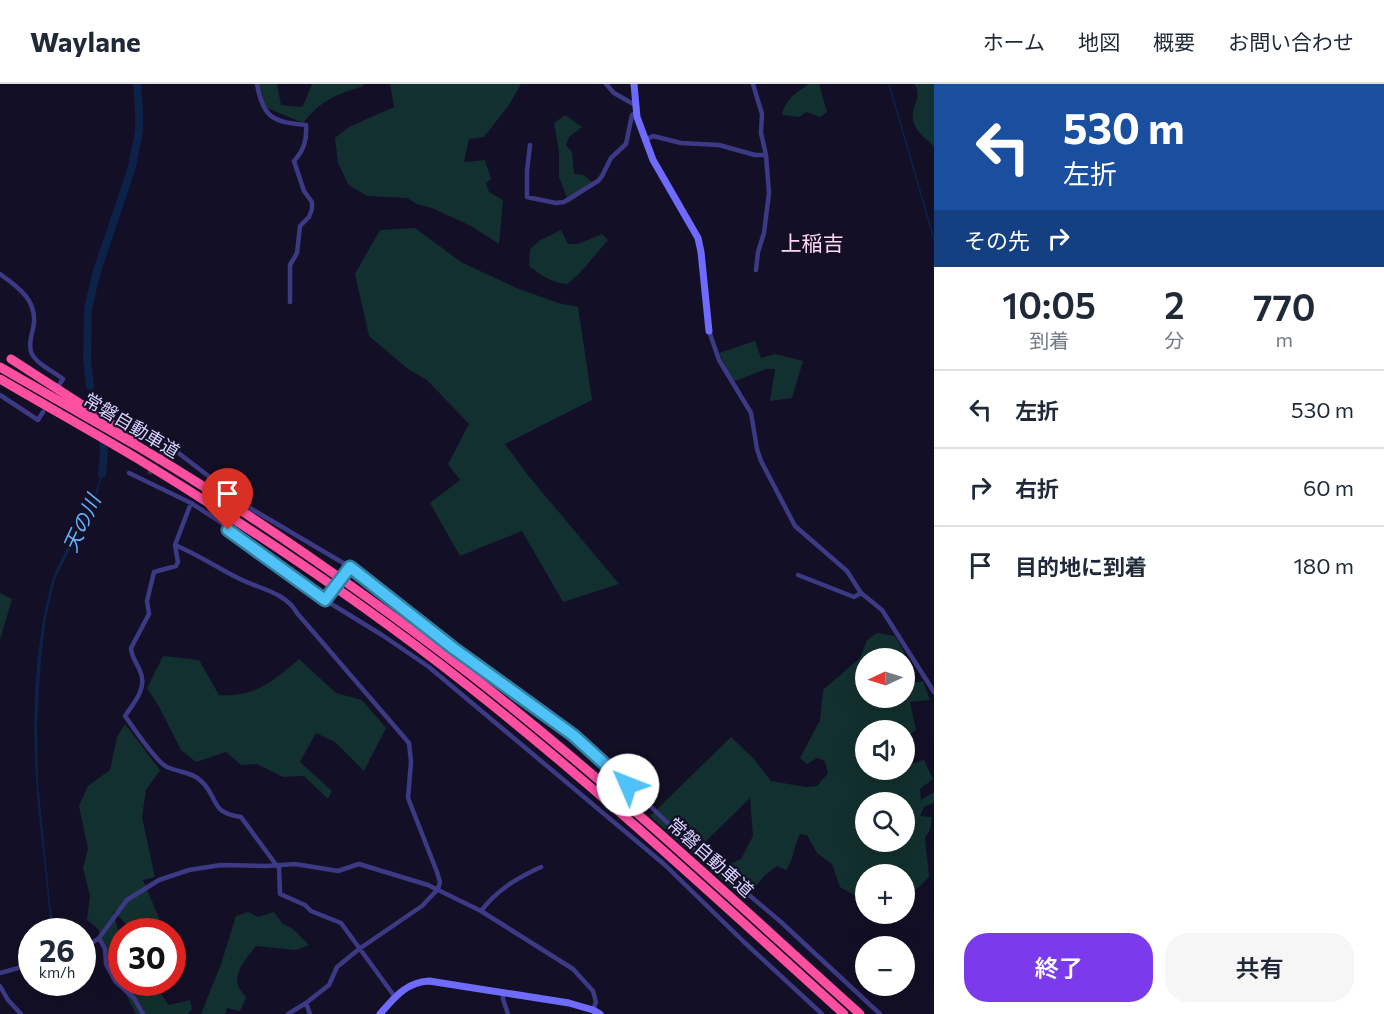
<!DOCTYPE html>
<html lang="ja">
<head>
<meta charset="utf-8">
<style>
  :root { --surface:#fff; --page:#f6f6f7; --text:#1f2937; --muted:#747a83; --line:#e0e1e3; --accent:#7c3aed }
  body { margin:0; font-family:Commissioner,"Noto Sans JP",sans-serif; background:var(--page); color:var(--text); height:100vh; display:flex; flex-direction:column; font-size:22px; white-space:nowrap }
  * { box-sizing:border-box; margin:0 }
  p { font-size:20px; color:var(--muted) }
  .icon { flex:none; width:33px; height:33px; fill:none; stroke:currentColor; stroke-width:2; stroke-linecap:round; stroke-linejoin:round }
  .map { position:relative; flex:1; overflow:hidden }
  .side { display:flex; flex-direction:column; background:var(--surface); width:450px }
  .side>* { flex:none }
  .banner { background:#1a4fa0; color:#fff; overflow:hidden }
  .needle { width:39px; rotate:266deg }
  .fabs { position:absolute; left:855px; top:564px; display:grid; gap:12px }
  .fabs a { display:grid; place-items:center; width:60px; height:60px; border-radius:50%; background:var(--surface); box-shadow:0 6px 24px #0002; font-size:30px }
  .speed { position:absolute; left:18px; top:834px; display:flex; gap:12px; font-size:30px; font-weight:700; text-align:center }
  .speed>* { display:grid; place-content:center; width:78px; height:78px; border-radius:50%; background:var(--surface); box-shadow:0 6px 24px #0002; line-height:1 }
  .speed small { font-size:15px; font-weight:400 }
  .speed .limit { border:9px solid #d22; background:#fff; color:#111 }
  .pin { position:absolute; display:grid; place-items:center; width:51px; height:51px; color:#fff; margin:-62px -26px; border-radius:50% 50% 50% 0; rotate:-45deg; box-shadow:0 0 6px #0007 }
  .pin .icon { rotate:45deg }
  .me { position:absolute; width:66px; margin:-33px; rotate:314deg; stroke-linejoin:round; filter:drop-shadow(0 0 4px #0008) }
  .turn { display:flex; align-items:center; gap:21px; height:126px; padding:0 30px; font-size:27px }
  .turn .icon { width:78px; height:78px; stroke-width:2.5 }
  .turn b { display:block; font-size:42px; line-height:51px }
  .then { display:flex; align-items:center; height:57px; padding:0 30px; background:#0003; gap:12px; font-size:22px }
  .eta { display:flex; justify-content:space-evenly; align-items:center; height:102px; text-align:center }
  .eta b { font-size:36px; font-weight:600; line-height:42px }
  .cta { display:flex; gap:12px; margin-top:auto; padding:12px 30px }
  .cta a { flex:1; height:69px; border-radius:24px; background:var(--accent); color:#fff; font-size:24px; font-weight:600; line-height:69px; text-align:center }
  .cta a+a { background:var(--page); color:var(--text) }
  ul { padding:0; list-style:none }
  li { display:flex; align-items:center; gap:18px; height:78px; padding:0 30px; border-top:2px solid var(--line) }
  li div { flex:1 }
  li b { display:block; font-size:22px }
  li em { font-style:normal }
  header { display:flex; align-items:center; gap:36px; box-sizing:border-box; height:84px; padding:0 30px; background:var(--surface); border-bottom:2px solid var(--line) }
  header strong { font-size:28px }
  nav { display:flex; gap:33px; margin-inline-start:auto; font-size:21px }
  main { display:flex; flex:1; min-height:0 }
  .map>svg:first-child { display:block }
  .green { fill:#12302f; fill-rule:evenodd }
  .water { fill:#0c2248 }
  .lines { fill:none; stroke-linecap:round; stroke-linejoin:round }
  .stream { stroke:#0c2248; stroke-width:1.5 }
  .river { stroke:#0c2248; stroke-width:8 }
  .street-tunnel { stroke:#312d47; stroke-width:4.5; stroke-dasharray:4.5 2; stroke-linecap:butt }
  .street { stroke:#3d3a85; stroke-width:4.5 }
  .secondary { stroke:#6f6bff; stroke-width:7 }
  .highway { stroke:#ff4fa3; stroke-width:9 }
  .street-bridge { stroke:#3d3a85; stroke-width:4.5 }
  .route-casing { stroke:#337fa1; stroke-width:15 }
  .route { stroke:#4fc3f7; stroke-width:10 }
  .labels { text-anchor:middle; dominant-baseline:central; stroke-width:4.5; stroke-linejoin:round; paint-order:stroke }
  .street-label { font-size:18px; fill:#d9d4ff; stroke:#130f26 }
  .water-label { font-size:20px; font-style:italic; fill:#62b6ff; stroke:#130f26 }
  .quarter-label { font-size:21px; fill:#ffd6f0; stroke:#130f26 }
</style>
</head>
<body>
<header>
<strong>Waylane</strong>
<nav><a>ホーム</a><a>地図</a><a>概要</a><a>お問い合わせ</a></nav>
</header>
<main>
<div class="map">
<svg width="934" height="930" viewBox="0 0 934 930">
  <rect width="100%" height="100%" fill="#130f26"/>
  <path class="green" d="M258 0H277L281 21 300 23 303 22 312 0H364L363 2C336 11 321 16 303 39L265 23Z
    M390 0H521L509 21 484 53 469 55 464 78 485 76 491 95 486 99 489 108 503 116 499 160 471 142 432 124 417 120 407 114 367 112 352 103 348 100 338 79 335 54 349 43 394 23Z
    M809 0H819L827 28 820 33 806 28 799 33 782 31C785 15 797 8 809 0Z
    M914 0H934V62C926 55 915 47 913 36 910 23 924 12 914 0Z
    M565 31 582 43 569 53 566 61 572 68 574 90 584 91 594 100 569 119 559 93V68L554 39Z
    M415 144 461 178 514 203 558 219 578 223 592 316 505 360 527 390 619 500 563 518 522 447 460 472 430 419 460 396 448 380 469 340 427 296 408 285 369 252 355 190 380 146Z
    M561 146 568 160H578L602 150 608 156 579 190 567 200C552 199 541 191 529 182L530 165 539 157Z
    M755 257 761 274 775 270 803 277 792 314 770 317 775 285H766L733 298 719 269Z
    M0 509 12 515 0 556Z
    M877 549 895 552 905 570 904 574H866V614H904L905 601 923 597 930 616 910 618 916 646 905 654 904 646H866V686H904L905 682 924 676 933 695 920 705 921 716 934 708V719L924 723 920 732 932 733 930 746 925 754 929 793 919 803 905 812 904 790H866L865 817 840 803 832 780 817 769 807 751 800 750C793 763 794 777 786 786L777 782 764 792 745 816 713 788 741 775 753 752 750 714 702 761 691 769 650 732 731 653 754 675 771 697 806 703 817 702 828 689 825 677 817 674 807 680 800 674 820 636 823 606 860 574 867 556ZM866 718H904V758H866Z
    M163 572 199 576 219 611C255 613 272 598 299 575L336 609 362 616 386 644 364 687 335 658 316 649 300 678 332 707 328 715 304 692 283 693 257 680 241 681 226 668 196 678 181 666 158 621 147 604Z
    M125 640 160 686 146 706 142 733 155 793 143 796 161 839C131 855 134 846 113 827L119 850 121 853 122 898 164 899 158 906 169 921 190 916 192 925 188 930H136L111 882 98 845 87 836 90 812 83 784 88 765 79 722 88 702 110 686 117 653Z
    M248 828 258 833 274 828 283 840 293 845 309 861 296 866 256 862C248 872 234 887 238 901 239 905 244 910 246 914L240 927 227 924 225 930H201L221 880 236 832Z"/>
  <path class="water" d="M102 379H105L96 416 55 495 46 534 41 575 37 639 38 698 50 818 55 847H52C48 823 47 800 44 775 32 687 28 591 50 504 57 476 76 452 88 426 96 411 100 396 102 379Z"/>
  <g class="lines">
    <path class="stream" d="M889 0 934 155"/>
    <path class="river" d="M90 302 87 277 88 224 97 187 132 83 139 47V26L137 0
      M102 390 104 368 103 358"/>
    <path class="street-tunnel" d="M149 390 163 368"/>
    <path class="street" d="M257 0C263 34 273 38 306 41 307 56 304 66 294 77L304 107 312 118V125L309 133 300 142 297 169 290 181V218
      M606 0 614 9 635 21
      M753 0 762 30 761 49 766 71 769 109 764 149 758 168 756 186
      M645 56 653 52 681 59 719 61 755 71H766
      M530 61 527 87V113L556 119 564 118 598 97 602 92 611 74 626 60 632 31 636 29
      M0 190C20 204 39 218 33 245 31 252 29 261 31 268 36 280 53 287 63 295L59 301
      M709 247 719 276 751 329 757 365 761 377 795 442 847 487 861 509 882 526 934 608
      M0 311 38 336 43 328
      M159 354 250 424 350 483 453 564 572 651 600 674 696 766 781 838 880 930
      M129 389 191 419 216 435 325 516 382 551 429 583 665 781 744 858 822 930
      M191 419 175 461 178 478 176 482 154 488 147 517 149 530 131 564C131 572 137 579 140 587 148 603 134 619 125 632 133 643 156 678 167 683 178 688 192 688 201 697 219 713 209 729 241 733L277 782
      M175 461C199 471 219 485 242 496 261 505 286 509 297 529L409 659 411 678 408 714 437 788 440 798 438 805 422 822 359 865 337 883 329 901 306 919 310 930
      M798 491 854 513 861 509
      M279 782 280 810 305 821 311 827 341 839 395 913
      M481 827C497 806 517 794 541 783
      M99 854 105 865 106 880 115 897 134 914 143 930
      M82 866 99 854 127 816 159 796 189 786 221 781 267 782 295 780 338 787 359 780 428 801 481 827 573 885 593 907 596 918 593 926
      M0 889 32 880
      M0 902 8 916 21 930
      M503 908V915L508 930
      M288 930 306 919"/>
    <path class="secondary" d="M634 0 637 33 653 76 698 154 701 168 709 247
      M380 930C394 914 406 898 429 897L569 919 593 926 600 930"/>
    <path class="highway" d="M11 275 135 355
      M0 283C47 310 94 337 141 364 255 432 366 510 471 591 607 697 732 815 860 930
      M0 295C46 322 93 348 138 375 251 444 363 519 467 601 598 704 720 818 844 930"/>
    <path class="street-bridge" d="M327 513 348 485"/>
  </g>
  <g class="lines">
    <g class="route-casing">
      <path id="route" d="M228 446 325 516 350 483 453 564 573 651 628 701"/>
    </g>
    <use href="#route" class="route"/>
  </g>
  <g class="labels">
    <g class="street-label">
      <text transform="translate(132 341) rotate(31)">常磐自動車道</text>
      <text transform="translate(711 773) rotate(42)">常磐自動車道</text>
    </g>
    <g class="water-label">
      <text transform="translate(81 439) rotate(-65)">天の川</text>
    </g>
    <g class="quarter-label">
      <text x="812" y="158">上稲吉</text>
    </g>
  </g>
</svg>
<div class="fabs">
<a><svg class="needle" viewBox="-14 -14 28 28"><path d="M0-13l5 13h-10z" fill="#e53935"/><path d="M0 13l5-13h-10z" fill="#747a83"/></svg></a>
<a><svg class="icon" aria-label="sound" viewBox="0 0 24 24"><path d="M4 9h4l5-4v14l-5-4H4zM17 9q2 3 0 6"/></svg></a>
<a><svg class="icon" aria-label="search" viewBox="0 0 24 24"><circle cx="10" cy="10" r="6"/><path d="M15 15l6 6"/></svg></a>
<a>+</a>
<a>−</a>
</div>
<div class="speed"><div>26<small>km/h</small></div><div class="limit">30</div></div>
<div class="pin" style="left:228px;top:446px;background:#d93025"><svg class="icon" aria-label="arrive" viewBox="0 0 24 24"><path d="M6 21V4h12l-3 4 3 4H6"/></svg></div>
<svg class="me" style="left:628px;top:701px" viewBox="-20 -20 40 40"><circle r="19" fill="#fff"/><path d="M0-13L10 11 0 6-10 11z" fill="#4fc3f7"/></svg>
</div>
<section class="side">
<div class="banner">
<div class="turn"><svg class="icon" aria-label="left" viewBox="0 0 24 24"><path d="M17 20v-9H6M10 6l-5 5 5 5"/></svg><div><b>530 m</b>左折</div></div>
<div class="then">その先<svg class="icon" aria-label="right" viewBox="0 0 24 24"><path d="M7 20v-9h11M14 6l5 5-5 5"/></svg></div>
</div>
<div class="eta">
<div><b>10:05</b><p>到着</p></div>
<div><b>2</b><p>分</p></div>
<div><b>770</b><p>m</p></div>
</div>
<ul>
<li><svg class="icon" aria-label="left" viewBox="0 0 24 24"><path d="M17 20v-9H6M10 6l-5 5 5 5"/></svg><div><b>左折</b></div><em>530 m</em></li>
<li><svg class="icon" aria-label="right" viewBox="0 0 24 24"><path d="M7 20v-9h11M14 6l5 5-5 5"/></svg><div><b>右折</b></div><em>60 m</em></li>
<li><svg class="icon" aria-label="arrive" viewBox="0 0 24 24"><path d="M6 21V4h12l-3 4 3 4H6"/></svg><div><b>目的地に到着</b></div><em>180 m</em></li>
</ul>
<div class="cta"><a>終了</a><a>共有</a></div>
</section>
</main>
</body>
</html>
